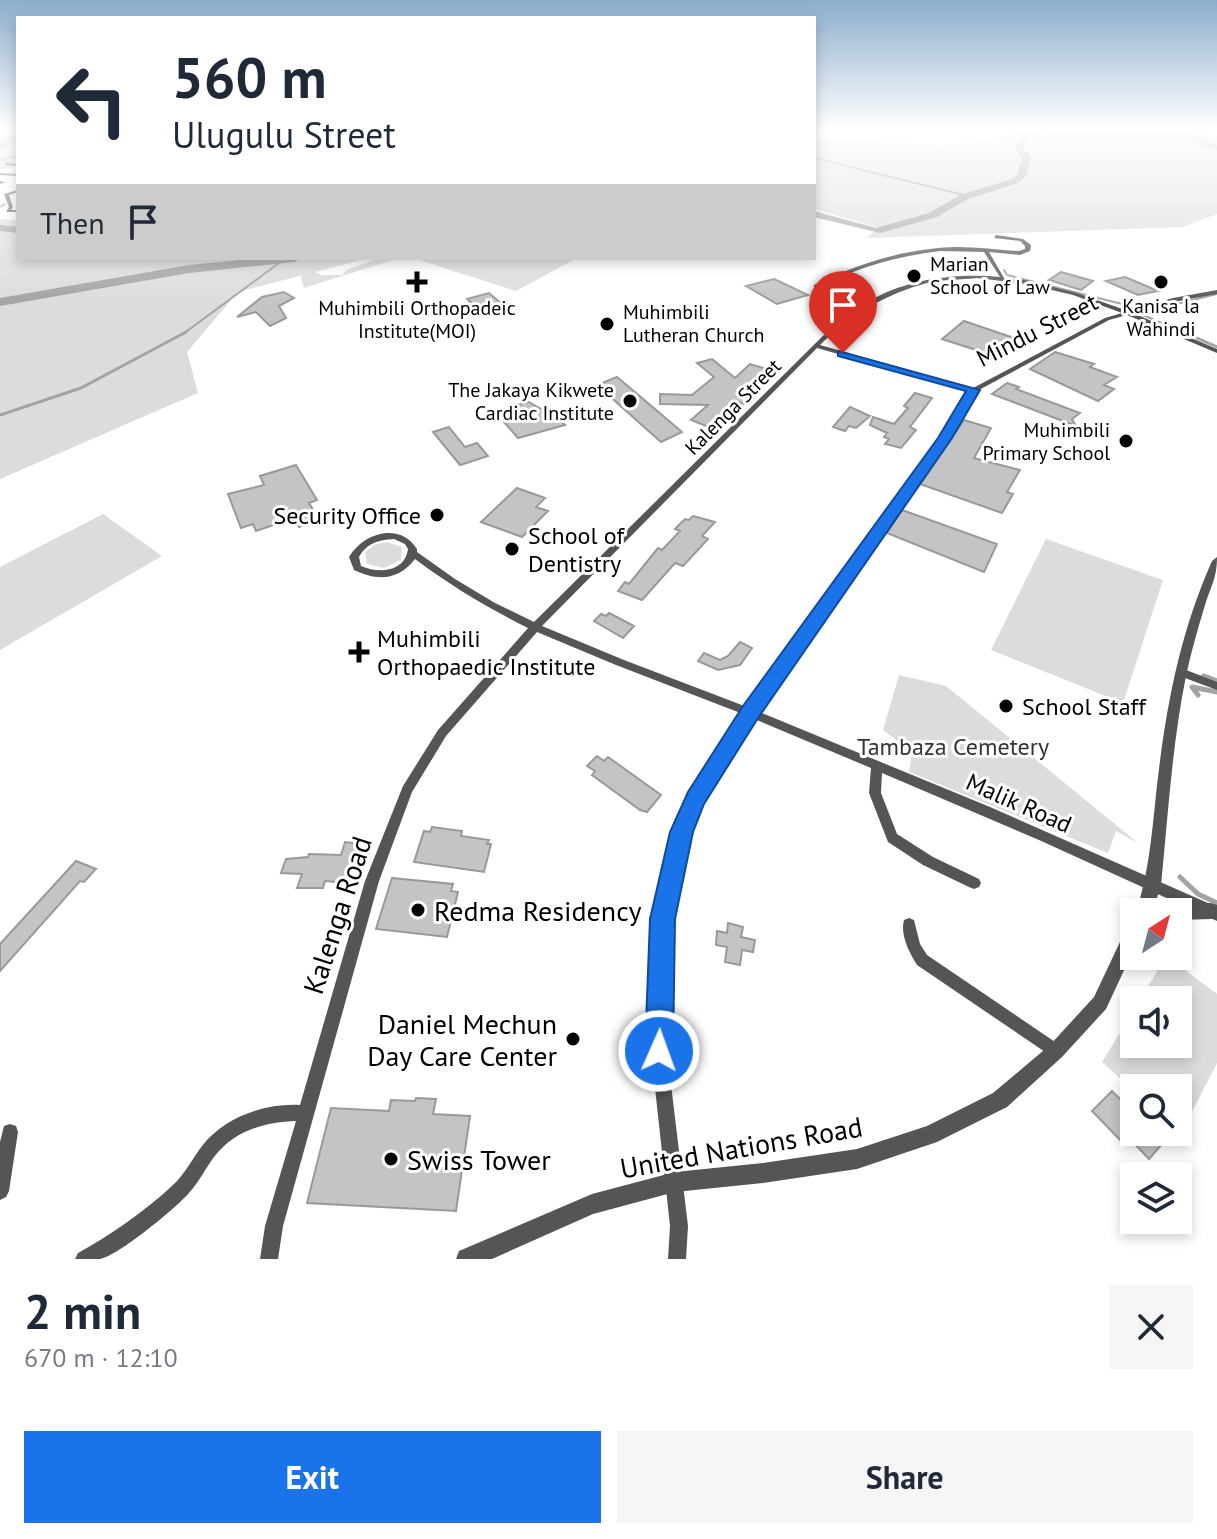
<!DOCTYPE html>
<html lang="en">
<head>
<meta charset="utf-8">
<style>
  :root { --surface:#fff; --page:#f6f6f7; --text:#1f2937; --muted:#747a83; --accent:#1a73e8 }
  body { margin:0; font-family:"PT Sans",sans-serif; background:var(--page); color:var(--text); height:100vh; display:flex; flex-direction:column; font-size:30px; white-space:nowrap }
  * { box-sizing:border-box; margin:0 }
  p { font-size:26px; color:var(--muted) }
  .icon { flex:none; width:44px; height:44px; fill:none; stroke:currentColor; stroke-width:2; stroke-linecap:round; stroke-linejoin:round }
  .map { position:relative; height:1259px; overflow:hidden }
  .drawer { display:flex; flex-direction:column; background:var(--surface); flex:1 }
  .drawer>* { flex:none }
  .hud { position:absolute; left:16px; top:16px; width:800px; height:244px; border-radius:0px; box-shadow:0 4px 12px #0003; background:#fff; color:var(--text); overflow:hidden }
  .needle { width:52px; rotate:36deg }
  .controls { position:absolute; left:1120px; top:898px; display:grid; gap:16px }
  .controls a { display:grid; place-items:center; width:72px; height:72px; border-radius:0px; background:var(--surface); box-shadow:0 4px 12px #0003; font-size:40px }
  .pin { position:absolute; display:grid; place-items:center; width:68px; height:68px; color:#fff; margin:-82px -34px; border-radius:50% 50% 50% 0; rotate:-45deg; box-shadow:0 0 8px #0007 }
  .pin .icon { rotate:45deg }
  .me { position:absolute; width:88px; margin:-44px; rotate:2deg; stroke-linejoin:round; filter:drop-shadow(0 0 6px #0008) }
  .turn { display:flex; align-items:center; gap:28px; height:168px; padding:0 24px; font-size:36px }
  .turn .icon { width:104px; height:104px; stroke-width:2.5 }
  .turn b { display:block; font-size:56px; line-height:68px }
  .then { display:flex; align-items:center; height:76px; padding:0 24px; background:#0003; gap:16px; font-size:30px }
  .round { display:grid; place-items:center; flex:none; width:84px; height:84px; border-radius:0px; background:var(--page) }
  .headline { display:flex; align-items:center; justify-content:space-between; height:136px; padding:0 24px }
  h1 { font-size:48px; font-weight:600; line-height:60px }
  .button { display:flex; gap:16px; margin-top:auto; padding:16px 24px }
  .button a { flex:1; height:92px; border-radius:0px; background:var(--accent); color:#fff; font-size:32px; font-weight:600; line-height:92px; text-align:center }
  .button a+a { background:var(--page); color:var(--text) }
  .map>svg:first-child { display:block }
  .green { fill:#dcdcdc }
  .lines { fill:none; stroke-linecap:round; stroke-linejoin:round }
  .stream-far3 { stroke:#a3a3a3; stroke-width:2 }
  .stream-far2 { stroke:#a3a3a3; stroke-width:3 }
  .stream-far1 { stroke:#a3a3a3; stroke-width:4 }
  .stream { stroke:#a3a3a3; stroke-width:5 }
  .river { fill:#a3a3a3; fill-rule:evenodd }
  .building { fill:#c4c4c4; stroke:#999; stroke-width:2 }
  .minor { fill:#555; fill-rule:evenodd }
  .tertiary { fill:#555; fill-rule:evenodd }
  .route { fill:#1a73e8; stroke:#114b97; stroke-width:2 }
  .poi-dot { fill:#000; stroke:#fff; stroke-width:3 }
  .labels { text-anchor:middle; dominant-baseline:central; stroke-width:6; stroke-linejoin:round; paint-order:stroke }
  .far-poi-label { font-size:20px; fill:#000; stroke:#fff; text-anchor:start }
  .far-street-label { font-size:20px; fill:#000; stroke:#fff }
  .street-label { font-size:24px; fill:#000; stroke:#fff }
  .poi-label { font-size:24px; fill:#000; stroke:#fff; text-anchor:start }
  .park-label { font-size:24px; fill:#333; stroke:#fff }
  .near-poi-label { font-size:28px; fill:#000; stroke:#fff; text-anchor:start }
  .near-street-label { font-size:28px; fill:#000; stroke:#fff }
</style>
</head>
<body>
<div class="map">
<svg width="1217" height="1259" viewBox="0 0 1217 1259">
  <rect width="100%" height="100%" fill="#fff"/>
  <path class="green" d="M0 130H18V166L0 170Z
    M1029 130H1176L1217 135V214L1183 227 866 238 879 228 814 209V138L943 145 973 142Z
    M0 219 18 220V258H368L315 272 322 275H342L346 270 380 258H577L516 291 413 258 393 260 304 288 301 277 303 275 238 292 187 352 198 393 0 479Z
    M103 514 162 556 0 650V567Z
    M1046 539 1163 580 1123 703 991 650Z
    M387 542 402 547 401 560 384 568 367 564 365 552 374 545Z
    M899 675 946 686 1138 843 1116 831 1108 853 909 772 912 752 883 730Z
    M1166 956 1217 994V1063L1181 1133 1178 1130V1088H1134V1091L1102 1062 1134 1010V1044H1178V1000H1140Z"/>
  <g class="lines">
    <path class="stream-far3" d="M1040 130 1043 131
      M814 158 968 196
      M0 160 18 155
      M0 207 5 204
      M1004 270 1007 275 1130 306
      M1145 312 1143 315 1187 334
      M1145 312 1217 294
      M183 334 283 260"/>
    <path class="stream-far2" d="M1183 332 1217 347
      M0 415 81 388 186 332"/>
    <path class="stream-far1" d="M1203 676 1209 678"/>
    <path class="stream" d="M1204 676 1217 681
      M1198 695 1192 687 1217 692
      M1180 877 1198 894 1217 903"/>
    <path class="river" d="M1041 130H1054L1033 137 1024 145 1025 151 1031 157 1026 176 1018 183 968 199 937 217 880 233 814 217V211L876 228 929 213 960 195 1012 179 1017 175 1022 158 1017 152 1016 144 1027 133Z
      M1177 130H1186L1217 145V151L1193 142Z
      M18 133V139L0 149V143Z
      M0 225 18 227V233L0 231Z
      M261 258H301L295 262 189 273 0 306V298L189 265Z"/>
  </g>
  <path class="building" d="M1061 272 1093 281 1081 290 1049 280Z
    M1125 277 1158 291 1138 295 1106 281Z
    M774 279 808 295 777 304 746 286Z
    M284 292 294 298 279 306 286 318 270 326 256 312 237 317 262 297Z
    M489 293 510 311 487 317 467 299Z
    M964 321 1017 339 998 357 942 339Z
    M1055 352 1094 364 1090 367 1117 377 1104 385 1114 389 1098 401 1030 369Z
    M712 359 735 378 750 364 770 370 746 393 753 395 744 404 738 402 711 428 691 420 708 405 660 404V394L692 395 714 377 697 363Z
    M617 377 642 398 682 432 661 442 597 385Z
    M1007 383 1019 387 1016 389 1080 413 1072 419 1076 426 992 394Z
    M915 393 932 398 910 427 916 430 901 448 885 444 889 439 884 437 887 433 870 425 873 417 894 424 908 408 904 406Z
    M529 402 543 410 548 408 565 425 518 438 504 422 513 420 509 407Z
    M850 407 870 416 856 428 849 426 845 431 833 427Z
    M964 420 991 428 974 458 1020 470 1007 492 1013 494 1002 513 920 484Z
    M449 427 465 447 477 443 488 456 460 465 433 432Z
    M296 465 317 500 309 503 319 520 299 527 294 518 256 531 253 524 241 528 228 494 264 485 260 476Z
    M517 488 545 498 536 507 548 511 522 537 481 522Z
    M902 510 997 544 984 572 887 533Z
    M693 516 715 522 702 536 708 539 683 566 675 563 642 600 618 591 625 582 629 584 658 548 662 550 680 531 675 529 685 519 689 520Z
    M609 613 634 626 623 638 594 621 601 614 606 616Z
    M740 642 752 648 740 665 718 670 698 661 704 653 720 660 728 656Z
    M597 756 604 761 608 757 661 795 647 812 640 810 592 775 595 771 587 766Z
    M432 827 462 831 461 836 489 840 487 844H491L484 872 414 862 424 831 430 832Z
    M345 842 360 844 347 883 325 881 323 888H297L302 874 281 873 286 859 308 857 309 854 341 855Z
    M76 861 96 869 84 882 80 881 0 971V944Z
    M392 878 453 884 451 891 458 892 447 937 376 929Z
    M728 923 743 927 741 937 755 940 753 952 742 950 740 965 725 962 727 947 716 945 717 931 727 933Z
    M1112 1091 1134 1113V1132H1153L1163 1143 1149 1159 1129 1138 1124 1144 1092 1111Z
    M416 1098 436 1099 433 1114 470 1116 456 1211 307 1203 331 1108 389 1111 391 1100 415 1101Z"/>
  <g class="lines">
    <path class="minor" d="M6 163 18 164V166L5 165Z
      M0 173 18 174V176L0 175Z
      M0 181 6 182 0 184Z
      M18 190V192L9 195 13 207 11 210H18V212H6L9 207 4 194Z
      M996 235 1023 239 1031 245 1030 251 1020 255 989 252 1004 278 1026 280 1077 293 1128 311 1173 298 1217 290V294L1174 302 1133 313 1217 349V353L1127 315 1109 320 977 391 949 438 757 711 990 807 1217 907V921L1039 840 882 773 881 793 897 834 933 857 979 879 981 883 979 887 974 889 969 887 923 865 888 842 869 793 871 768 752 718 701 802 687 832 670 919 667 1051 688 1226 686 1259H668L670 1226 651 1051 656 919 675 832 692 795 743 714 616 665 537 632 446 736 412 792 379 881 283 1226 278 1259H260L265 1226 296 1121C264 1122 234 1131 214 1157 205 1169 199 1182 189 1193 176 1208 118 1256 100 1259 92 1259 83 1259 75 1259L78 1253C112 1234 144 1212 173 1185 185 1174 192 1159 202 1146 224 1117 265 1103 300 1105L365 881 403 786 438 730 528 628C488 608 451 586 415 559 398 581 377 581 354 570L349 557C364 532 400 522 417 549V552L455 579 495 603 534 622 834 325 864 305 814 287V285C859 263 907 248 957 247 978 247 999 250 1019 251L1025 249V246L1020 241 994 238ZM940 251 984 252 1000 277C957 273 905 279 868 302L821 286C859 267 898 256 940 251ZM977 278 1026 284 1073 295 1122 313 1105 318 973 388 820 345C850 315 886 294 927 283 943 279 961 280 977 278ZM817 348 970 391 941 438 747 707 624 660 542 626ZM394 539 405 544 408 549C405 572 379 574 361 566L359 557C367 543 378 540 394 539Z
      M1181 668 1217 682V690L1177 675 1176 672 1177 669Z
      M909 918 914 920 920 944 927 955 1061 1046 1064 1051 1061 1056 1056 1059 1051 1056 917 965C909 952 900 935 904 920Z
      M10 1124 16 1126 18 1132 9 1191 6 1197 0 1200V1142L4 1126Z"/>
    <path class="tertiary" d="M1217 557C1217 578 1211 586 1205 605 1198 628 1191 652 1186 676 1172 745 1168 816 1161 885L1156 901 1173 904 1211 903 1217 905V916L1211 919 1178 920V912H1136C1152 864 1153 812 1160 761 1169 692 1183 626 1212 561Z
      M1134 923V949L1106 1009 1062 1057 1007 1107 937 1142 857 1169 763 1183 675 1192 593 1214 492 1259H456L459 1251 592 1194 675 1172 763 1163 857 1149 927 1126 993 1093 1050 1045 1094 997 1128 925Z"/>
  </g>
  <linearGradient id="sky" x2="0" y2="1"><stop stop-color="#8cadcc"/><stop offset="0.42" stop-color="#fff"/><stop offset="1" stop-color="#fff" stop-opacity="0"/></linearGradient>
  <rect width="1217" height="306" fill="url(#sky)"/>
  <path class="route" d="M838 351 980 390 952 438 758 718 704 804 693 832 675 919 673 1051 669 1061 659 1065 650 1061 645 1051 650 919 670 832 688 792 743 706 938 438 966 391 838 356Z"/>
  <g class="poi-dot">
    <circle cx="914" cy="276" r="8"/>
    <path d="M413 270h8v8h8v8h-8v8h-8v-8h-8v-8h8z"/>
    <circle cx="1161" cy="282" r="8"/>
    <circle cx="607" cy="324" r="8"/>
    <circle cx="630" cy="401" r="8"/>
    <circle cx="1126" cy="441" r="8"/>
    <circle cx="437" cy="515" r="8"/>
    <circle cx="512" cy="549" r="8"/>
    <path d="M355 640h8v8h8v8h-8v8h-8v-8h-8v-8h8z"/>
    <circle cx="1006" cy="706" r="8"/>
    <circle cx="418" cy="910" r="8"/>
    <circle cx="573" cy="1039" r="8"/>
    <circle cx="391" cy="1159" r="8"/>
  </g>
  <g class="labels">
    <g class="far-poi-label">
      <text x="930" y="264">Marian<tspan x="930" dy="23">School of Law</tspan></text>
      <text x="1161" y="306" text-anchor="middle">Kanisa la<tspan x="1161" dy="23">Wahindi</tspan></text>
      <text x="417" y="308" text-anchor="middle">Muhimbili Orthopadeic<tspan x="417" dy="23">Institute(MOI)</tspan></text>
      <text x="623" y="312">Muhimbili<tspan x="623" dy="23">Lutheran Church</tspan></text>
      <text x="614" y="390" text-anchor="end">The Jakaya Kikwete<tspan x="614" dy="23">Cardiac Institute</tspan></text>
      <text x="1110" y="430" text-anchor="end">Muhimbili<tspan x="1110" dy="23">Primary School</tspan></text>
    </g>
    <g class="far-street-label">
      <text transform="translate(733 407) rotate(-45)">Kalenga Street</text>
    </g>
    <g class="street-label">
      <text transform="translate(1037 330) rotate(-27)">Mindu Street</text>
      <text transform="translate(1019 803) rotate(24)">Malik Road</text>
    </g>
    <g class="poi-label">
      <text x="421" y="515" text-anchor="end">Security Office</text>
      <text x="528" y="535">School of<tspan x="528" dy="28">Dentistry</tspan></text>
      <text x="377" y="638">Muhimbili<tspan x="377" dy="28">Orthopaedic Institute</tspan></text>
      <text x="1022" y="706">School Staff</text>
    </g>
    <g class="park-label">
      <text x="953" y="746">Tambaza Cemetery</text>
    </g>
    <g class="near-poi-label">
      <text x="434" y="910">Redma Residency</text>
      <text x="557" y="1023" text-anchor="end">Daniel Mechun<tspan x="557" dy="32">Day Care Center</tspan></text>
      <text x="407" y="1159">Swiss Tower</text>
    </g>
    <g class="near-street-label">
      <text transform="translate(337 915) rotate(-72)">Kalenga Road</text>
      <text transform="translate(741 1147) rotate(-10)">United Nations Road</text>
    </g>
  </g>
</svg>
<div class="controls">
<a><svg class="needle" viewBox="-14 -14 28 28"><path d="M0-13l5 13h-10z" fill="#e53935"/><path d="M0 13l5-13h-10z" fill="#747a83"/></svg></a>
<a><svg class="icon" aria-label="sound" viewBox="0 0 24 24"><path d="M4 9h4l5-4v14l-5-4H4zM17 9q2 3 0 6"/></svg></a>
<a><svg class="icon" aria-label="search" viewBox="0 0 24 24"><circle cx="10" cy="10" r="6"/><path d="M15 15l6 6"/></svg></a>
<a><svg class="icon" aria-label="layers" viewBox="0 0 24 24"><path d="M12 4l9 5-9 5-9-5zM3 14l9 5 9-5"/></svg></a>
</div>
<div class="pin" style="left:843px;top:353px;background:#d93025"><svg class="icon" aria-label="arrive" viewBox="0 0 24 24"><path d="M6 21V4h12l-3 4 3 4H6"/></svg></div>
<svg class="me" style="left:659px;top:1051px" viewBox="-20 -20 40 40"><circle r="17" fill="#1a73e8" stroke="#fff" stroke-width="3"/><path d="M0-11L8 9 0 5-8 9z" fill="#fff"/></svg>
<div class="hud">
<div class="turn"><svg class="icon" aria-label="left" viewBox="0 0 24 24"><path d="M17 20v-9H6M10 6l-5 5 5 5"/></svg><div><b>560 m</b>Ulugulu Street</div></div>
<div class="then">Then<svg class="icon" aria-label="arrive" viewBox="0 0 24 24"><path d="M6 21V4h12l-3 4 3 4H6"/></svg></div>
</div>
</div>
<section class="drawer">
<div class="headline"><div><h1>2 min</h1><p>670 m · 12:10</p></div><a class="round"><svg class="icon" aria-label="close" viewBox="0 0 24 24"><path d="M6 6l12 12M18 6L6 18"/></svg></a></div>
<div class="button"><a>Exit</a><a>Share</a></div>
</section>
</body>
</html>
